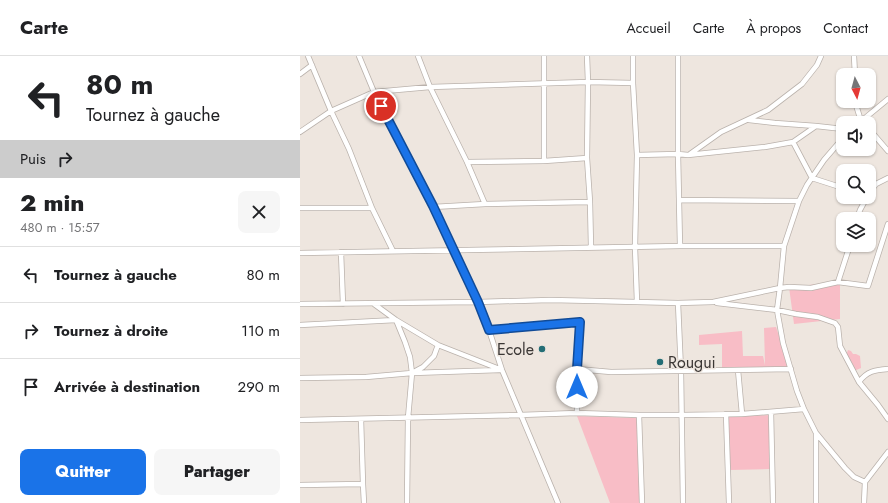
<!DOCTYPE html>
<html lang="fr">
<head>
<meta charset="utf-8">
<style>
  :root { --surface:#fff; --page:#f6f6f6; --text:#202124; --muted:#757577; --line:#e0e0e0; --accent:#1a73e8 }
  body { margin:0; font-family:Jost,sans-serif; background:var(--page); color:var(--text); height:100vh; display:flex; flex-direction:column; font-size:15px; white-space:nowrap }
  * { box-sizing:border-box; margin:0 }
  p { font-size:13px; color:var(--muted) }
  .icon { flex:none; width:22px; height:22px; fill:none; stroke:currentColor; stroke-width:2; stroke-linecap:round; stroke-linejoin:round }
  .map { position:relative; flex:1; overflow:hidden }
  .panel { display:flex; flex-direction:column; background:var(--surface); width:300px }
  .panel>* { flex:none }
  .hud { background:#fff; color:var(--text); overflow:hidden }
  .needle { width:26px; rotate:174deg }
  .fabs { position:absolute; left:536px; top:12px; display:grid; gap:8px }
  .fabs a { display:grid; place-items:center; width:40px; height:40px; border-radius:8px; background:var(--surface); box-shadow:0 1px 3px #0004; font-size:20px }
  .pin { position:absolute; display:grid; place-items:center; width:34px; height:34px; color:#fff; margin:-17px; border:2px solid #fff; border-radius:50%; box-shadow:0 1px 4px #0007 }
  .me { position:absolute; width:44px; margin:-22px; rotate:0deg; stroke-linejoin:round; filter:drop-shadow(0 0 3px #0008) }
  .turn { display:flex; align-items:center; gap:14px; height:84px; padding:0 20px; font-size:18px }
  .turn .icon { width:52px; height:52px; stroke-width:2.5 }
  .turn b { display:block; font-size:28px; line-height:34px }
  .then { display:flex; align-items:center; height:38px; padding:0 20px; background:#0003; gap:8px; font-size:15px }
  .round { display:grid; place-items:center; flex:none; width:42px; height:42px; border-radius:8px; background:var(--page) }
  .headline { display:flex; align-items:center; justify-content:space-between; height:68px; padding:0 20px }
  h1 { font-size:24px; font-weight:800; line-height:30px }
  .button { display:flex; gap:8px; margin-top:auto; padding:8px 20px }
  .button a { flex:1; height:46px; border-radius:8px; background:var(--accent); color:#fff; font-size:16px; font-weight:800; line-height:46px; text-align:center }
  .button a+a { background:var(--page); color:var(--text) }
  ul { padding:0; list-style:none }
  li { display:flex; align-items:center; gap:12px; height:56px; padding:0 20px; border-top:1px solid var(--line) }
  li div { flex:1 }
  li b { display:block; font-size:15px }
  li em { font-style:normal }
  header { display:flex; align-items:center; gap:24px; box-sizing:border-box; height:56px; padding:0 20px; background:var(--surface); border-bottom:1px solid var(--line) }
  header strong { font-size:19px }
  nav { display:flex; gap:22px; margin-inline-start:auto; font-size:14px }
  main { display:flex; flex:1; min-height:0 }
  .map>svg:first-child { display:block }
  .green { fill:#f8bdc6 }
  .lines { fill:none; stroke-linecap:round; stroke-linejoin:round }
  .minor-casing { stroke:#bab2ac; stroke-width:6 }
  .minor { stroke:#fff; stroke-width:4.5 }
  .route-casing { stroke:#114b97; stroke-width:10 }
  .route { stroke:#1a73e8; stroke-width:7 }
  .poi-dot { fill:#246e76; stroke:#eee6df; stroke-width:1.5 }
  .labels { text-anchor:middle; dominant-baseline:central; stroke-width:3; stroke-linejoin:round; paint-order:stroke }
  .poi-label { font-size:16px; fill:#3b3735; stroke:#eee6df; text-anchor:end }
</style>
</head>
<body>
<header>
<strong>Carte</strong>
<nav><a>Accueil</a><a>Carte</a><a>À propos</a><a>Contact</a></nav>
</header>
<main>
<section class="panel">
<div class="hud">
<div class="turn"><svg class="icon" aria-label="left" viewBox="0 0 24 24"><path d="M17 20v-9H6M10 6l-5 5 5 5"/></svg><div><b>80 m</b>Tournez à gauche</div></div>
<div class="then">Puis<svg class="icon" aria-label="right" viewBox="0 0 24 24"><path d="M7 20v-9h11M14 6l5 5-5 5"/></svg></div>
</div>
<div class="headline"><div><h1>2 min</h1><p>480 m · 15:57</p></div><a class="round"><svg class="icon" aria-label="close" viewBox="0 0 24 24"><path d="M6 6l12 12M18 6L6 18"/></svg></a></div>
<ul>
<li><svg class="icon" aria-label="left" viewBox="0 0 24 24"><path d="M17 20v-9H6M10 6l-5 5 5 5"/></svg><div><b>Tournez à gauche</b></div><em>80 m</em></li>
<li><svg class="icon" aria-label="right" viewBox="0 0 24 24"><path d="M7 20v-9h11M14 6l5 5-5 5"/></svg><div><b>Tournez à droite</b></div><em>110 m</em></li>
<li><svg class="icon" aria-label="arrive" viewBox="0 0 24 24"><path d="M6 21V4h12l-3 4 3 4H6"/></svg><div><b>Arrivée à destination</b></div><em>290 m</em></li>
</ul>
<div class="button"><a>Quitter</a><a>Partager</a></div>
</section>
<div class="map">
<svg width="588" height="447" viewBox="0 0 588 447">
  <rect width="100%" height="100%" fill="#eee6df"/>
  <path class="green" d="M538 226 540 227V263L494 268 489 231Z
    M476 271 490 312 422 313V288L399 289V279L442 275 443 300H463L465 309 464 272Z
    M548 294 551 295 553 298H556L560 300 561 312 554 315 546 300Z
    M470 359 471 413 430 414 428 361Z
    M277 360 337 362 340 447H310Z"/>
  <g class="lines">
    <g class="minor-casing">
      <path id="minor" d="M8 0 31 55 49 93 72 152 93 195
        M59 0 74 36 133 151 178 246 189 274 202 314 258 447
        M118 0 130 31 167 106 185 148
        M244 0V105
        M287 0 288 26 287 102 290 146 291 191
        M333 0V27L337 99 335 191 337 246
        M378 0V98L380 190
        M554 0 555 19
        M0 18 12 9
        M556 45V49L561 65 563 67
        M449 64 475 67 516 70
        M559 67 588 43
        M569 73 588 95
        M0 76 31 55 74 36 130 31 288 26 333 27
        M543 82 524 104 507 129 499 145 484 190 480 232 477 254 483 287 497 335 504 353 516 377 545 412 554 421 565 426
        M493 86 512 122 543 132
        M390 98 421 76 468 54 502 28 517 9 521 0
        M337 99 378 98 388 99 465 91 493 86 516 70 543 73
        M167 106 244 105 287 102
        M569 137 576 128 588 122
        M380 144 499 145
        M133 151 185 148 290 146
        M0 152H72
        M557 163 560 154 567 141
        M41 196 43 248
        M0 197 380 190H484
        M538 226 550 189
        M378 247 381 315 383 447
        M417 247 477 254 496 258 518 261 535 267 538 271 540 290 559 326 578 349 588 363
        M0 248 178 246 250 244 295 245 378 247 413 246 480 232 489 231 511 232 538 226 568 230 588 168
        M74 248 96 264 138 289
        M0 269 96 264 105 286 110 301 112 317 108 362 107 447
        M189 274 280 265 277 313V357
        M277 313 311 316 491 313
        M438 314 442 358
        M113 317 200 314
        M0 322 66 321 112 317 123 311 134 300 138 289 202 314
        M559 326C567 315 575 314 588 313
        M471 356 473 447
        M426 358 429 447
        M339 359 342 447
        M61 363 63 428 64 447
        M0 364 220 359 277 357 339 359H382L442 358 504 353
        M0 429 63 428
        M516 447V377
        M564 447 565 426 588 396"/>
    </g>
    <use href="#minor" class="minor"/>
  </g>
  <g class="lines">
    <g class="route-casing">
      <path id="route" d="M81 50 133 150 178 246 189 274 280 266 277 313V331"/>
    </g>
    <use href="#route" class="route"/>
  </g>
  <g class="poi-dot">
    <circle cx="242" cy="293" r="4"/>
    <circle cx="360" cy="306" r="4"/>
  </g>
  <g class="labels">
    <g class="poi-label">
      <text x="234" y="293">Ecole</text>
      <text x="368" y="306" text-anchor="start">Rougui</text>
    </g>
  </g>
</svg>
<div class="fabs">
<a><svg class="needle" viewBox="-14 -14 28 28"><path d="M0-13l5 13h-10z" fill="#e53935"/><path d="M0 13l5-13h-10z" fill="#757577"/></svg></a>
<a><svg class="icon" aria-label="sound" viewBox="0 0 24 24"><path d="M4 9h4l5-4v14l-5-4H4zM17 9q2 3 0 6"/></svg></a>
<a><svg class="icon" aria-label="search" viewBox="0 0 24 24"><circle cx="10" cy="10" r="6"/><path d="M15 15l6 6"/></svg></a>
<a><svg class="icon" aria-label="layers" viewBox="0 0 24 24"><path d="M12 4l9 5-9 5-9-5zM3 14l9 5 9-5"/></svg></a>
</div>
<div class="pin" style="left:81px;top:50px;background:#d93025"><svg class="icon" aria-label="arrive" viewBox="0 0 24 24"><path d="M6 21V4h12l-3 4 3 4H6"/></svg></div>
<svg class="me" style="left:277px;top:331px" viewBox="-20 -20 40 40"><circle r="19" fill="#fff"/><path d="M0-13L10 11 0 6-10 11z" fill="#1a73e8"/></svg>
</div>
</main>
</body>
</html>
